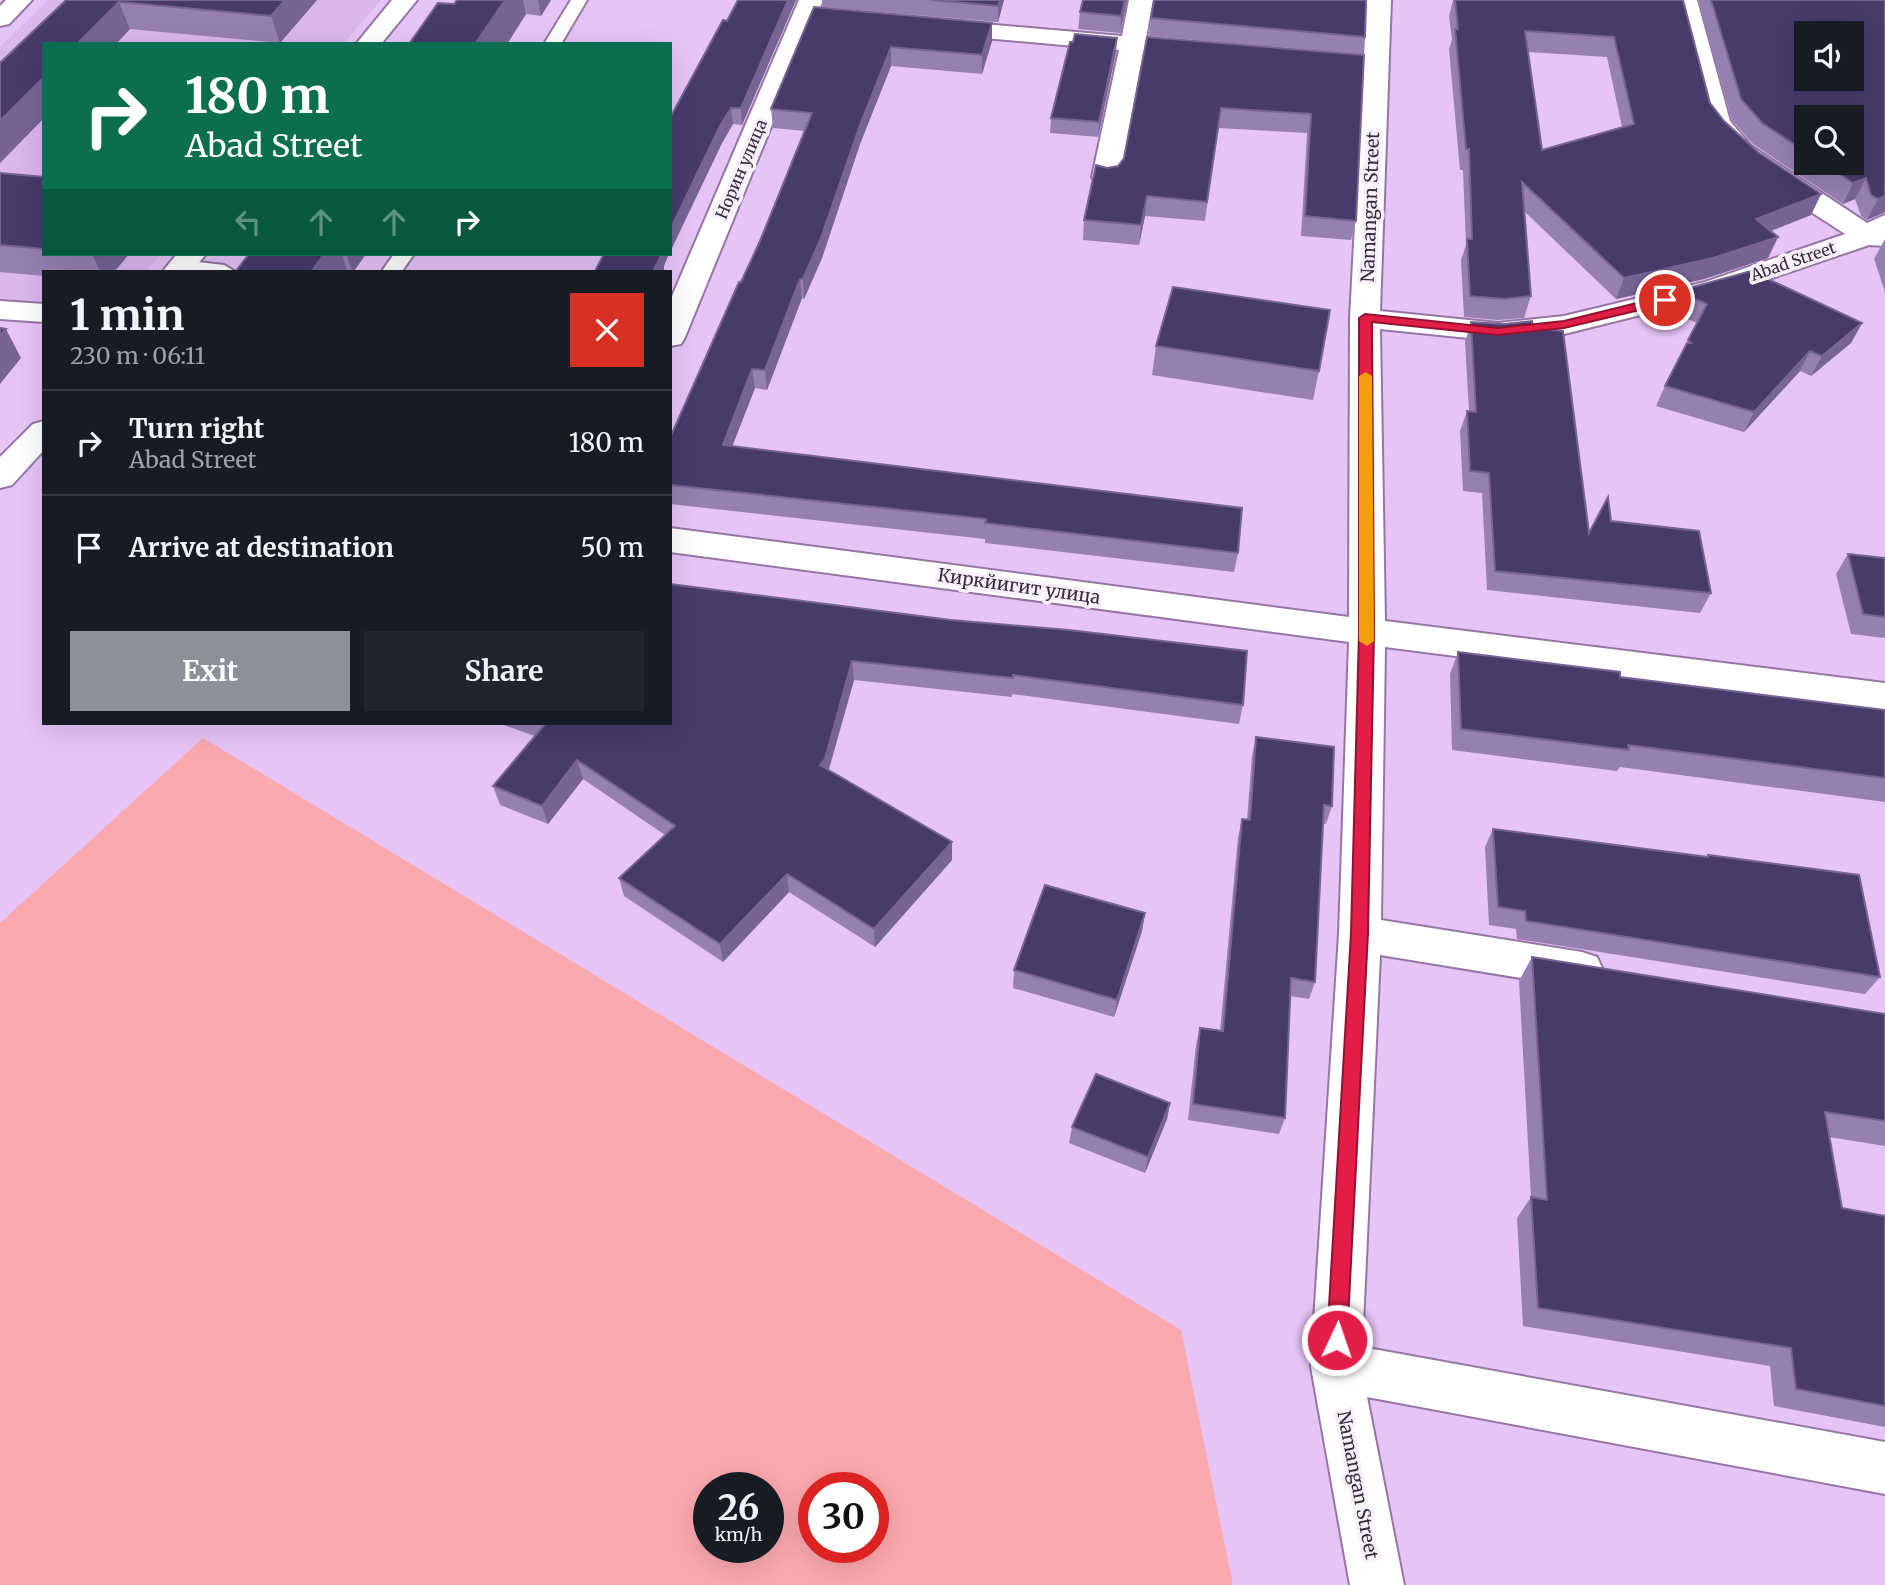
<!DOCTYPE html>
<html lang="en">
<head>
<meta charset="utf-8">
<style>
  :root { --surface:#171b24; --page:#20242c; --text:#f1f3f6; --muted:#9ea1a6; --line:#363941; --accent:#8c9099 }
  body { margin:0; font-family:Merriweather,serif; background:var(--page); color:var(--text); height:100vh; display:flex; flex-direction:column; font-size:26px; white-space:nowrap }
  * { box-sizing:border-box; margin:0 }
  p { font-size:23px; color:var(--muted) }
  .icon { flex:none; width:38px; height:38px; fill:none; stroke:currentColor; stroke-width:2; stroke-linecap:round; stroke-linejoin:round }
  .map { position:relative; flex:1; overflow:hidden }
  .drawer { position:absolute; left:42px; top:270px; width:630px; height:455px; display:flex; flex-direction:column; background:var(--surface); border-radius:0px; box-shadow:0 7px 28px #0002 }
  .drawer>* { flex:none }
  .guide { position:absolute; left:42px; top:42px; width:630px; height:214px; border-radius:0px; box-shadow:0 7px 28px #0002; background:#0b6e4f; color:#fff; overflow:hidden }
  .buttons { position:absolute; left:1794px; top:21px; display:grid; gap:14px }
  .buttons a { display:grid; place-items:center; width:70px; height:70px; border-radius:0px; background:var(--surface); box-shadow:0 7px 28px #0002; font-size:35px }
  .speed { position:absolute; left:693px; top:1472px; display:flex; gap:14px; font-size:35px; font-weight:700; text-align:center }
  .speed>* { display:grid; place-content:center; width:91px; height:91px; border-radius:50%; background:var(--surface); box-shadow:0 7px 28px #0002; line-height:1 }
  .speed small { font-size:18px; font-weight:400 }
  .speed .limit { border:10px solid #d22; background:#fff; color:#111 }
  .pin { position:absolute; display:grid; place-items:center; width:60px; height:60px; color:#fff; margin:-30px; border:4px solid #fff; border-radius:50%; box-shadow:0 2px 7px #0007 }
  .me { position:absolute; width:77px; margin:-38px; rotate:3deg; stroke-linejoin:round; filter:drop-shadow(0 0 5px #0008) }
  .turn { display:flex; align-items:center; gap:24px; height:147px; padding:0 28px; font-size:32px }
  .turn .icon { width:91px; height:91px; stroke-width:2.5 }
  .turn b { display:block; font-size:49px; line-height:60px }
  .lanes { display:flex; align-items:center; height:66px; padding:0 28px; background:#0003; justify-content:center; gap:35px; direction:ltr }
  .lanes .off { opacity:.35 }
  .round { display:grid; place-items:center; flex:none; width:74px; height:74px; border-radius:0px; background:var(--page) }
  .summary { display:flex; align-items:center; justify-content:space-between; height:119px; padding:0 28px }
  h1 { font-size:42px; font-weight:700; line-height:52px }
  .cta { display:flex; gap:14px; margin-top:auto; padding:14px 28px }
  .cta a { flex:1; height:80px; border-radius:0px; background:var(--accent); color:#fff; font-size:28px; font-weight:700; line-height:80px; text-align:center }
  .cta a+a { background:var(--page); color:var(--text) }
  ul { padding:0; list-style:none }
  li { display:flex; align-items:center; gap:21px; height:105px; padding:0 28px; border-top:2px solid var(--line) }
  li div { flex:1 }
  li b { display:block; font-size:26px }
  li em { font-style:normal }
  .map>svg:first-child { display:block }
  .built { fill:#dbb6ef }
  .green { fill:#fca8af; fill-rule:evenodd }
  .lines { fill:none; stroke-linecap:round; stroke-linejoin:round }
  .lane-casing { stroke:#9576a5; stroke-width:4 }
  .street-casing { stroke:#9576a5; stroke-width:4 }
  .lane { fill:#fff; fill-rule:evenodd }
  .street { fill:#fff; fill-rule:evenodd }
  .wall { fill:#9680b1; fill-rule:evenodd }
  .shaded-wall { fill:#776495 }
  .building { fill:#473b6a; stroke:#776495; stroke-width:2; fill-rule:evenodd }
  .route { fill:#e11d48; stroke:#92132f; stroke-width:2 }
  .slow { fill:#f59e0b }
  .labels { text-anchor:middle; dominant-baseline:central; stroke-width:7; stroke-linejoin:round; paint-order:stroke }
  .far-street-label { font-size:16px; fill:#372a3e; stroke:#f8f1fc }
  .street-label { font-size:18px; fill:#372a3e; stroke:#f8f1fc }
</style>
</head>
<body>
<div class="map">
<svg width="1885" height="1585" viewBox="0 0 1885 1585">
  <rect width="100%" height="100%" fill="#e6c4f8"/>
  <path class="built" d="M48 0H381L343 44H44V254H161L146 271H44V305L0 302V47Z"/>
  <path class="green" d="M203 738 1181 1330 1233 1585H0V923ZM709 1488H768V1547H709ZM814 1488H873V1547H814Z"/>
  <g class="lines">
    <g class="lane-casing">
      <path id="lane" d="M571 0H587L561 44H544Z
        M394 254H414L402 271H382Z
        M181 260 224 265 234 271 174 270 171 266Z"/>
    </g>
    <g class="street-casing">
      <path id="street" d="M6 0H32L9 24 0 26V6Z
        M392 0H417L381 44H356Z
        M799 0H823L685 337 681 344 670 346V301Z
        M1129 0H1153L1146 38 1205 45 1208 50 1205 55 1196 57 1143 53 1120 177 1116 183 1106 185 1096 183 1092 177 1119 50 939 34 930 32 927 27 930 22 939 20 1122 36Z
        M1367 0H1391L1380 311 1498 323 1564 316 1705 282 1845 234C1796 201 1738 172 1704 122L1673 0H1697L1730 121 1751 146 1867 223 1885 215V246L1869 245 1725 294 1564 334 1498 341 1380 329 1385 621 1885 683V711L1385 647 1381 920 1582 952 1597 957 1603 970 1597 983 1582 988 1380 955 1362 1347 1885 1442V1494L1367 1397 1404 1585H1350L1311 1367 1339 934 1349 642 670 552V528L1349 617 1350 318Z
        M177 254H206L192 271H163Z
        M0 301 44 304V322L0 319Z
        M44 421V450L12 485 0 488V457L33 424Z"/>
    </g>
    <use href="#lane" class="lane"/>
    <use href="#street" class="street"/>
  </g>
  <path class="wall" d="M66 0H317L280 43 130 29 44 44V118L0 163V63Z
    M457 0H551L541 16 526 14 507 44H409L454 4Z
    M738 0H796L742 125 733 124 722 143 670 252V118Z
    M822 0H1004L998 22 823 7Z
    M1127 0 1120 33 1078 29 1080 12Z
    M1453 0H1683L1710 103 1724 121 1758 152 1821 194 1811 215 1771 231 1778 237 1768 258 1704 279 1616 299 1525 212 1531 296 1524 318 1498 320 1464 317 1461 260 1466 245 1463 170H1460L1449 49 1452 40 1449 16ZM1528 52 1607 57 1622 127 1542 150Z
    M1698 0H1885L1884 213 1867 220 1861 216 1855 199 1843 204 1753 144 1732 120ZM1806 117 1852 163H1806Z
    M814 7 992 23V41L982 74 891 66 860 144 822 258 804 299 802 298 767 390 755 388 732 446 1238 553 1234 572 985 543V539L670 504V438L760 241 805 131 773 128 771 109Z
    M1151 18 1365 37 1362 54 1149 36Z
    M1147 37 1364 55 1356 221 1351 240 1301 236 1307 133 1218 128 1205 221 1145 216 1139 245 1083 240 1084 220 1107 168 1118 166 1124 158Z
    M1116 52 1098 137 1050 133 1051 118Z
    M0 173 44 177V254H129L115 271H44V276L0 272Z
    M1885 239V292L1874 259Z
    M249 254H366L354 271H236Z
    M1678 291 1862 323 1851 343 1811 376 1800 371 1744 432 1656 406 1665 386 1697 323 1669 311Z
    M1471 322 1533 328 1589 533 1611 521 1711 593 1700 613 1487 590 1482 493 1463 491 1460 431 1467 411H1469L1465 342Z
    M1156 346 1319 371 1313 400 1152 375Z
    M1848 554 1885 558V638L1851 634 1836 574Z
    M670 584 1243 705 1239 724 1012 694V697L854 680 829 770 952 860 875 947 789 892 723 962 624 896 619 878 665 835 583 779 548 824 500 805 493 786 535 736 498 723H670Z
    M1458 652 1620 677 1885 710V802L1620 767 1617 771 1452 750 1450 674Z
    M1256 737 1332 806 1326 824H1323L1315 982 1309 999 1290 996 1285 1118 1279 1134 1188 1120 1196 1045 1200 1028 1220 1031 1238 837 1242 819H1247L1252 756Z
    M1493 829 1707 857 1708 855 1880 977 1865 994 1517 939 1516 929 1489 925 1485 847Z
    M1145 913 1142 931 1114 1017 1013 988 1014 970Z
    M1532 957 1885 1014V1146L1829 1137 1842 1208 1885 1216V1427L1774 1406 1770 1366 1523 1326 1517 1218 1531 1197 1519 981Z
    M1170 1103 1167 1119 1145 1173 1069 1143 1072 1127Z"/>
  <path class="shaded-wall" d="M285 0H317L280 43 271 16Z
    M505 0H523L526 14 507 44H475Z
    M538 0H551L541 16Z
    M788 0H796L742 125 741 108Z
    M1000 0H1004L998 22V6Z
    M1125 0H1127L1120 33 1121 16Z
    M119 2 130 29 116 44H77Z
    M992 23V41L982 74V55Z
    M1117 38 1116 52 1098 137 1099 122Z
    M891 47V66L860 144 822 258 804 299 803 279 860 125Z
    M44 77V118L0 163V121Z
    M731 108 733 124 722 143 670 252V230L720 126Z
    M1866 178 1855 199 1843 204 1853 183Z
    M1821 194 1811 215 1747 240 1756 219Z
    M1147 196 1145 216 1139 245 1141 225Z
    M1885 196V212L1867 220 1878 199Z
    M1778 237 1768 258 1704 279 1616 299 1624 278Z
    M92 254H129L115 271H100Z
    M324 254H342L347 271H312Z
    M346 254H366L354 271H352Z
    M659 254H669L664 266V270L653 271Z
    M800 279 802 298 767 390 765 370Z
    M1862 323 1851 343 1811 376 1822 356Z
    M6 329 21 358 0 384V335Z
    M1810 351 1800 371 1744 432 1754 412Z
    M752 369 755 388 725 465 723 445Z
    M852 661 854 680 826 778 820 765Z
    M577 760 583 779 548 824 542 806Z
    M952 842V860L875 947 874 929Z
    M787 874 789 892 723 962 720 944Z
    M1145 913 1142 931 1114 1017 1117 1000Z
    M1170 1103 1167 1119 1145 1173 1148 1157Z"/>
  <path class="building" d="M66 0H285L271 16 119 2 77 44H44V77L0 121V63Z
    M457 0H505L475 44H409L438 3 454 4Z
    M738 0H788L741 108H731L720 126 670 230V118L723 20 727 21Z
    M931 0H1000L998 6Z
    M1083 0H1125L1121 16 1080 12Z
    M1154 0H1366L1365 37 1151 18Z
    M1455 0H1683L1710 103 1724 121 1758 152 1821 194 1756 219 1778 237 1713 258 1624 278 1522 182 1531 296 1505 299 1470 296 1467 239H1472L1469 149H1466L1455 29H1458ZM1525 31 1614 37 1634 124 1542 150Z
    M1711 0H1885V196L1878 199 1871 195 1866 178 1853 183 1822 163H1852V117H1806V152L1762 123 1741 99ZM1806 33H1852V79H1806Z
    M814 7 992 23 982 55 891 47 860 125 821 238 803 279H800L765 370 752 369 723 445 1242 508 1238 553 985 523 986 519 670 485V438L739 282H741L760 241 812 113 771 109Z
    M1075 34 1117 38 1099 122 1051 118 1070 42H1073Z
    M1147 37 1364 55 1356 221 1305 216 1311 114 1221 108 1207 202 1147 196 1141 225 1084 220 1096 165 1107 168 1118 166 1124 158Z
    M0 173 44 177V249L0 245Z
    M249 254H324L312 271H236Z
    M604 254H662L653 271H595Z
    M1751 271 1862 323 1822 356 1810 351 1754 412 1665 386 1687 343H1691L1688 340 1707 304 1678 291Z
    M1173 287 1330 310 1319 371 1156 346Z
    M1532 321 1533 328 1563 331 1589 533 1608 497 1611 521 1699 531 1711 593 1495 571 1489 473 1470 471 1467 411 1476 412 1471 322 1505 324Z
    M0 328 6 329 0 335Z
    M1848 554 1885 558V617L1863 614Z
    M670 584 951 620 1069 630 1247 651 1243 705 1013 675V678L852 661 825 759 820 765 952 842 874 929 787 874 720 944 619 878 675 826 577 760 542 806 493 786 546 723H670Z
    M1458 652 1620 672V677L1885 710V778L1628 745 1629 750 1461 729Z
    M1256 737 1334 747 1332 806 1324 805 1315 982 1291 978 1285 1118 1193 1104 1200 1028 1223 1031 1242 819 1250 820Z
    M1493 829 1708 857V855L1859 875 1880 977 1526 921 1525 911 1498 907Z
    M1045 885 1145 913 1117 1000 1014 970Z
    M1532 957 1885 1014V1121L1825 1112 1842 1208 1885 1216V1406L1796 1389 1791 1348 1538 1308 1531 1197 1547 1200Z
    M1096 1074 1170 1103 1148 1157 1072 1127Z"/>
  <path class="route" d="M1665 296 1669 297V303L1564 328 1498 335 1372 322 1374 632 1368 933 1347 1340 1344 1347 1337 1350 1330 1347 1327 1340 1351 933 1359 632V318L1365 314 1498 328 1564 321Z"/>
  <path class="slow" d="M1366 372 1372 376 1374 641 1367 646 1359 641V376Z"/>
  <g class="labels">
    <g class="far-street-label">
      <text transform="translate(741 169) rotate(-67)">Норин улица</text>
      <text transform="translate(1793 261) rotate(-19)">Abad Street</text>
    </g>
    <g class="street-label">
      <text transform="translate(1370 207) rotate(-88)">Namangan Street</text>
      <text transform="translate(1019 586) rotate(8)">Киркйигит улица</text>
      <text transform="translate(1358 1485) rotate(79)">Namangan Street</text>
    </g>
  </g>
</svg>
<div class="buttons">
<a><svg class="icon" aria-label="sound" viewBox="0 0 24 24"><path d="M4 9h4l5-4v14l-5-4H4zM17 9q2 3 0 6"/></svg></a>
<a><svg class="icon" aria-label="search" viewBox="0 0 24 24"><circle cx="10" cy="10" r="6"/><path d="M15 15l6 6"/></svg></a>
</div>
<div class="speed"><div>26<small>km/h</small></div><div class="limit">30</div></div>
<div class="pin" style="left:1665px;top:300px;background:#d93025"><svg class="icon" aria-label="arrive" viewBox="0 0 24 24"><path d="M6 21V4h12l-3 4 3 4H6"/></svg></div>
<svg class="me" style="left:1337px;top:1340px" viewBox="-20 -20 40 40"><circle r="17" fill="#e11d48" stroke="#fff" stroke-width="3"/><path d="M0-11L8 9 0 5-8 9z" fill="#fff"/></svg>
<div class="guide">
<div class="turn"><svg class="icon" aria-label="right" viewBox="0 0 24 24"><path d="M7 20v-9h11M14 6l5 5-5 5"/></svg><div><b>180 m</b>Abad Street</div></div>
<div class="lanes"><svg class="icon off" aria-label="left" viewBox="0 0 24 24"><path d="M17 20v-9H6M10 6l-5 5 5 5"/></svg><svg class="icon off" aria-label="ahead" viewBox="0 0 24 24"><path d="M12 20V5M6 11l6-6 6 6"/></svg><svg class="icon off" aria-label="ahead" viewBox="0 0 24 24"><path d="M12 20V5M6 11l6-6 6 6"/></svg><svg class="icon" aria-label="right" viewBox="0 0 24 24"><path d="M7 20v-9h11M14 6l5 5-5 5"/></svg></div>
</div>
<section class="drawer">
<div class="summary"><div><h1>1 min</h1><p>230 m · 06:11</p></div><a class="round" style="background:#d93025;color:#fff"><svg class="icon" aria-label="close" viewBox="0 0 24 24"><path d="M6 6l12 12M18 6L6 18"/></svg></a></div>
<ul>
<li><svg class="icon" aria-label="right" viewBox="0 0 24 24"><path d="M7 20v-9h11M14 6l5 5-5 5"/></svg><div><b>Turn right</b><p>Abad Street</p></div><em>180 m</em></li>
<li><svg class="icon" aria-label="arrive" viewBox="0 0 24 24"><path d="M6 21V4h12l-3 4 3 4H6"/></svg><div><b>Arrive at destination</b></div><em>50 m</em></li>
</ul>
<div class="cta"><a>Exit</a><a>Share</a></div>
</section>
</div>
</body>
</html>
